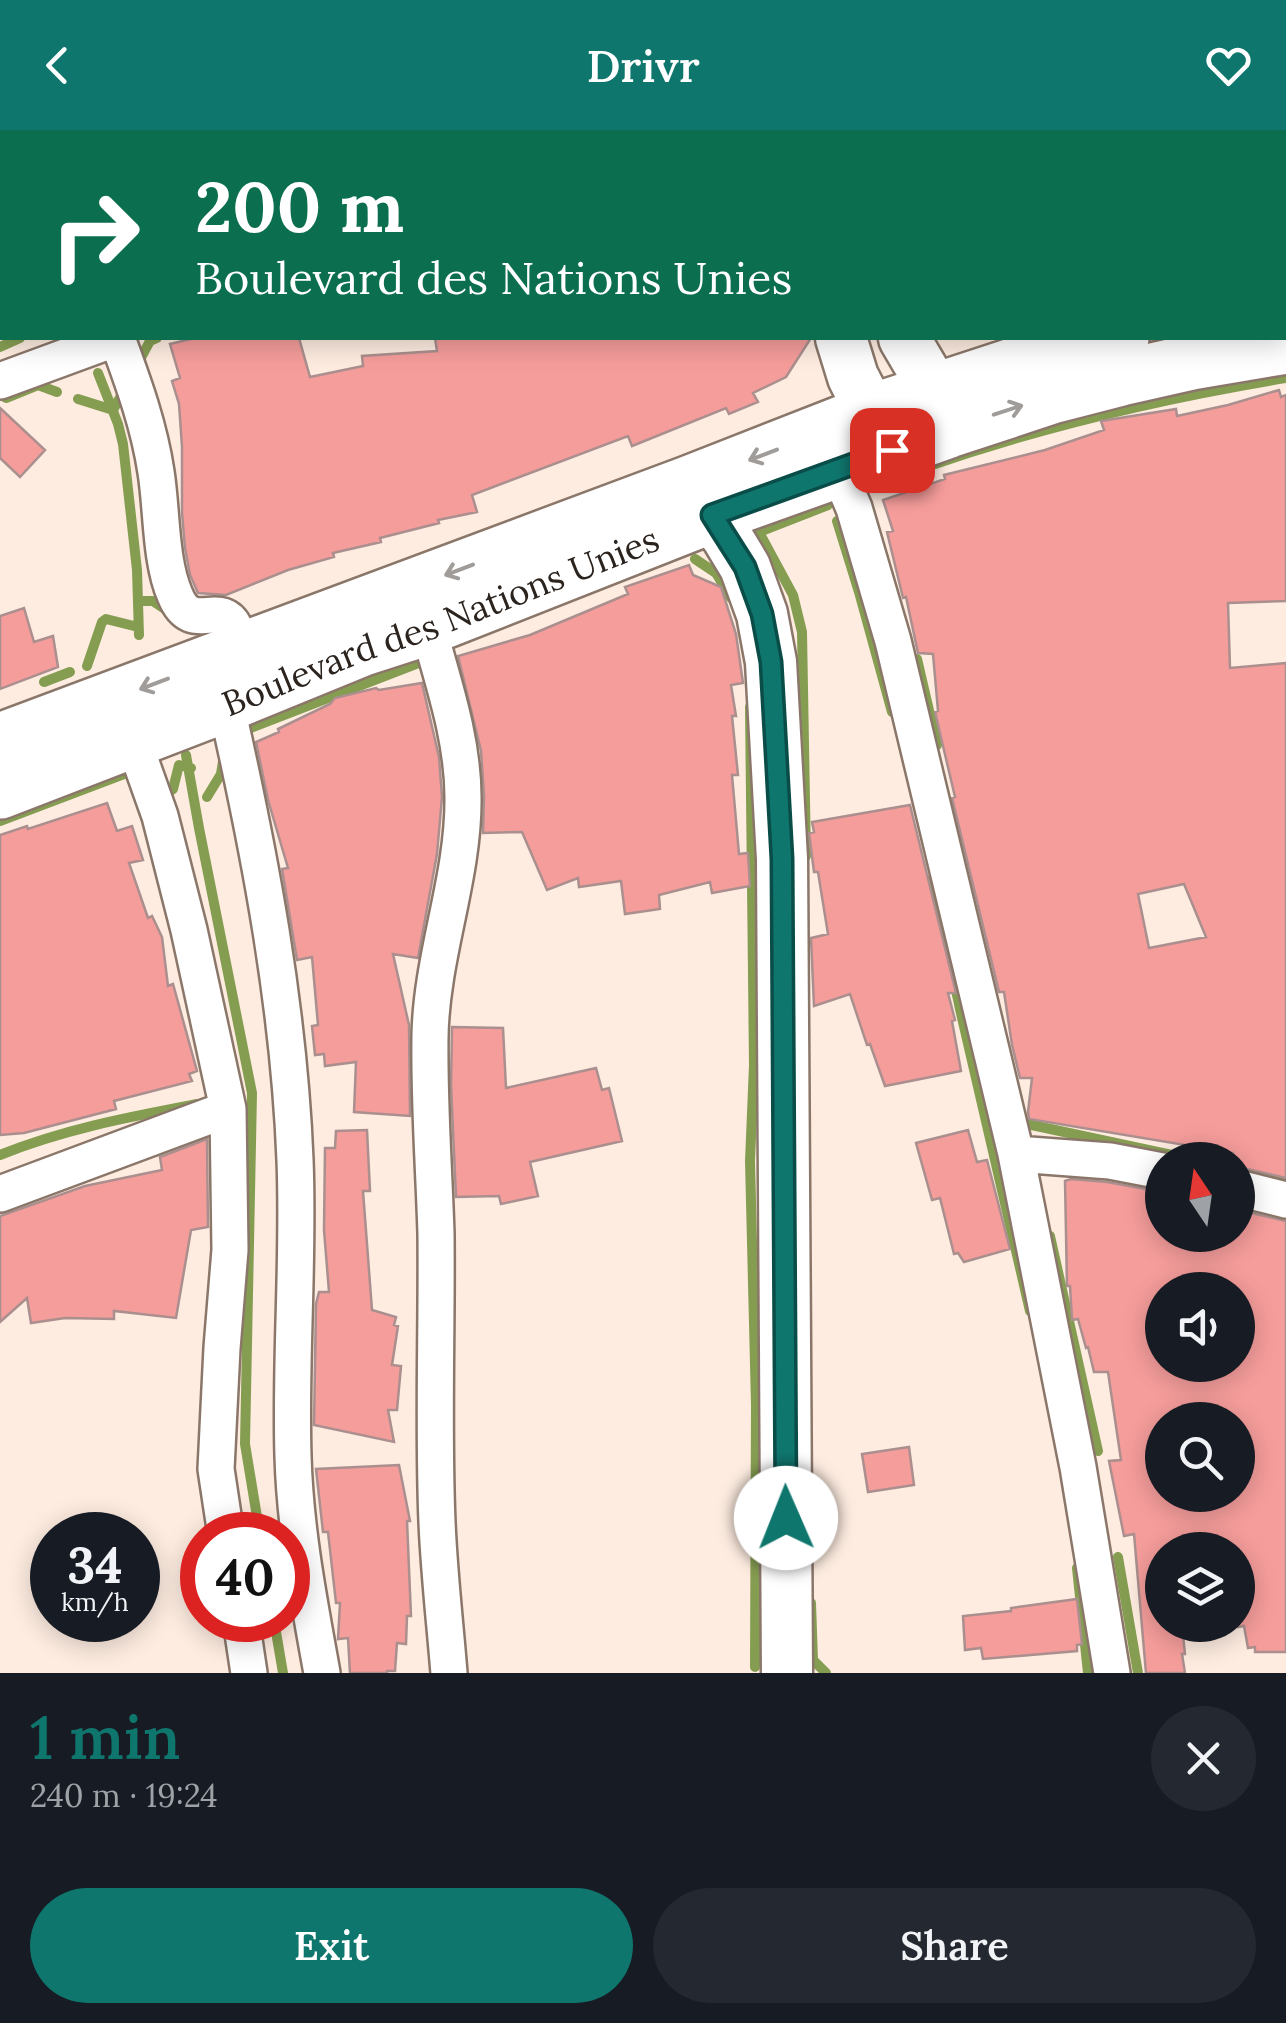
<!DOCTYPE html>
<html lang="en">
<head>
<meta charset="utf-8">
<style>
  :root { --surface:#171b24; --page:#242831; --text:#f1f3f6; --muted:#9ea1a6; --accent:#0f766e }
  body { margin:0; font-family:Lora,serif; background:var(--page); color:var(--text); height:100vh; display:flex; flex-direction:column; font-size:38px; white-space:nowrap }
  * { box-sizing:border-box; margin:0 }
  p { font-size:32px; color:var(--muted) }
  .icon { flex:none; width:55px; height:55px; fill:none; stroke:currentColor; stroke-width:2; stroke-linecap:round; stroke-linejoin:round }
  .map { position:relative; height:1543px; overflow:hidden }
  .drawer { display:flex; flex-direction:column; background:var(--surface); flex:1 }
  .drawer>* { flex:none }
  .top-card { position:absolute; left:0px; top:0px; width:1288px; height:210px; box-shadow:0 5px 25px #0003; background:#0b6e4f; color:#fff; overflow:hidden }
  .needle { width:65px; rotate:347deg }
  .buttons { position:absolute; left:1145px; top:1012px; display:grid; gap:20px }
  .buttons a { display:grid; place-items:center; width:110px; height:110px; border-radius:50%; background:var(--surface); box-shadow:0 5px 25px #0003; font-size:50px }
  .speed { position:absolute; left:30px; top:1382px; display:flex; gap:20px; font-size:50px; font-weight:700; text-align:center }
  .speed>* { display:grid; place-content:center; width:130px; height:130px; border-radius:50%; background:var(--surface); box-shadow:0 5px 25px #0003; line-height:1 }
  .speed small { font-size:25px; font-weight:400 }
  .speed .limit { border:15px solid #d22; background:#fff; color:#111 }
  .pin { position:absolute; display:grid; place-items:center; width:85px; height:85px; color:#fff; margin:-42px; border-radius:20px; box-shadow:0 5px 15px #0006 }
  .me { position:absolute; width:110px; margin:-55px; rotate:359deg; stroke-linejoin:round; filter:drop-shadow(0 0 8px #0008) }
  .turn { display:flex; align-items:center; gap:35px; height:210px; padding:0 30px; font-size:45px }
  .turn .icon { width:130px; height:130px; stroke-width:2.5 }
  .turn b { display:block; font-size:70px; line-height:85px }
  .round { display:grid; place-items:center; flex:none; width:105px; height:105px; border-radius:52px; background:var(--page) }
  .headline { display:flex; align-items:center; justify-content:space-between; height:170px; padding:0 30px }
  h1 { font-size:60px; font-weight:600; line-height:75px; color:var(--accent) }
  .primary-button { display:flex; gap:20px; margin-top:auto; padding:20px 30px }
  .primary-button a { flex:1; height:115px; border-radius:60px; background:var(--accent); color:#fff; font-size:40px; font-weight:600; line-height:115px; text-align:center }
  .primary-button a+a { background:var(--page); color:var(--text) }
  header { display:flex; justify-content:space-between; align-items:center; height:130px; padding:0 30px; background:var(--accent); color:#fff; font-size:45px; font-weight:600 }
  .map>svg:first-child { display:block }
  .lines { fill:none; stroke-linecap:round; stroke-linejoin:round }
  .stream { stroke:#859d51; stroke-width:10 }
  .building { fill:#f59d9b; stroke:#aa8f8e; stroke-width:2.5; fill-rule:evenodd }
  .street-casing { stroke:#8b776a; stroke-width:40 }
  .secondary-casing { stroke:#8b776a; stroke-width:55 }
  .primary-casing { stroke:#8b776a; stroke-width:60 }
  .street { stroke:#fff; stroke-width:35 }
  .secondary { stroke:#fff; stroke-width:50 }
  .primary { stroke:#fff; stroke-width:55 }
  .oneway { stroke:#a09c9a }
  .route-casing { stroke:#0a4d48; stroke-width:25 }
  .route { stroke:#0f766e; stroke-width:18 }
  .labels { text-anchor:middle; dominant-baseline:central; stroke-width:9; stroke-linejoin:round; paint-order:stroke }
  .street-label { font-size:35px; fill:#2b231e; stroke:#fdfdfd }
</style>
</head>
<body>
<header><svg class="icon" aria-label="back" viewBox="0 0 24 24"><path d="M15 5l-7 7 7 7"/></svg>Drivr<svg class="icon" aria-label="heart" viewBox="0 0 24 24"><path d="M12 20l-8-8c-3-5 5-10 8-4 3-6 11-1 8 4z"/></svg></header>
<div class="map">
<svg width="1286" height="1543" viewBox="0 0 1286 1543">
  <rect width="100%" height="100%" fill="#feece0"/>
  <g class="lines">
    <path class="stream" d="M541 2V0
      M0 8 2 13
      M0 217 20 208
      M136 237 150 211 157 208
      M98 243 118 294 123 314 137 440 139 505
      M6 268 38 255 57 262
      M78 269 113 280 126 257
      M926 337C1044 296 1164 268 1286 248
      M837 391 859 462 892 582
      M695 429 716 443 731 468
      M138 471H153L168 481
      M917 529 937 615
      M87 536 102 492 106 489 138 497
      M44 552 70 542
      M750 577 754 935 750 1031 756 1275 755 1537
      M240 602 421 532
      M186 625 199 698 252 963 245 1314 260 1405
      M159 657 170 661 173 659 179 635 191 638
      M207 667 221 644 224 625
      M0 691 124 644 128 643 139 648
      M806 726 802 502 793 465 759 402 828 375
      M932 749 960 879 1030 1181
      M1019 987 1027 994 1195 1030
      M0 1025C64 999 129 987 197 974
      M1238 1041 1286 1051
      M1050 1106 1098 1321
      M1118 1427 1138 1543
      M1077 1438 1088 1543
      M811 1473 813 1530 826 1543
      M274 1490 283 1543"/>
  </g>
  <path class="building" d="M195 208H299L310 247 363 236 362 226 437 221 435 208H811L786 247 753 263 758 272 729 284 726 278 632 316 628 306 472 365 477 382 438 390 439 393 380 408 381 412 333 423 334 427 288 440 226 465 198 463 190 445 185 418 182 383V317L179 274 172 251 180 248 170 214Z
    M1279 260 1281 267 1286 265V471L1228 473 1230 538 1286 533V1048L1238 1037V1030H1232L1233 1023 1029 989 1028 982 1032 948H1020L1012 915 1004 862H999L952 668 955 667 935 582 938 581 933 524 918 523 906 467 903 468 887 402 893 401 883 370 945 349 944 345 1045 320 1104 300 1101 291 1176 279 1177 286 1228 275ZM1184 754 1206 807 1149 818 1138 764Z
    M0 278 45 320 20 347 0 328Z
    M689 435 693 445 721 457 736 504 743 553 731 555 736 586H732L738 645H732L739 724 748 723 750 756 712 763 710 752 659 765 660 779 625 784 621 751 579 757 578 748 547 760 522 702 483 703 484 666 481 621 458 526 530 505 628 464 625 457Z
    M24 478 34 512 53 506 58 537 0 559V486Z
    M422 553 439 627 442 667 437 724 418 828 393 824 409 895 410 986 354 982 356 932 325 936 324 924 315 925 312 896 318 895 312 827 297 830 282 739 288 738 268 670 256 612 279 602 278 599 330 574 335 568 376 558 379 560Z
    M107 673 117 701 132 696 143 730 129 733 148 788 152 786 162 807 168 856 173 854 197 941 189 944 192 951 114 971 116 979 24 1003 0 1005V705L27 696 28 699Z
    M910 675 956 863H948L955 890 952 891 961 941 885 956 870 914 867 915 850 864 814 876 811 808 828 804 818 742H814L809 703 814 702 812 692Z
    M452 897 503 898 506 958 596 938 602 960 609 958 622 1011 530 1032 538 1066 501 1074 499 1066 456 1067 451 955Z
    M367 1000 370 1061H363L372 1180 396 1187 394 1195 398 1196 392 1235 401 1236 397 1280H388L394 1312 314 1295 316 1174 319 1162H329L324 1100 325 1018H335L336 1001Z
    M968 1000 977 1032 987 1030 1010 1119 964 1132 958 1123 954 1124 940 1068 932 1070 916 1013Z
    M207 1009 208 1097 191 1100 176 1188 114 1181V1189L65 1188 31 1193 27 1168 0 1192V1086L85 1056 162 1040 160 1027Z
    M1071 1049 1107 1052 1162 1062V1105H1238V1080L1286 1091V1522H1255V1517L1248 1518 1244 1496 1238 1497V1420H1162V1495H1182L1185 1524H1182L1185 1543H1146L1134 1404 1124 1406 1109 1331 1121 1330 1108 1242H1094L1088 1217 1086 1218 1078 1189 1072 1190 1070 1156H1067L1065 1051ZM1162 1160H1238V1235H1162ZM1162 1290H1238V1365H1162Z
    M909 1317 914 1355 868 1362 862 1324Z
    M399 1335 410 1391H407L411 1486H407L406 1514 397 1513 395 1541H387V1543H350L348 1508 338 1509 340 1473H336L328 1402H323L316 1339Z
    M1077 1469 1082 1514 1077 1515V1521L983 1529 981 1518 965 1520 963 1486 1011 1481V1478Z"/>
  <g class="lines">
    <g class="street-casing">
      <path id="street" d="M44 0 45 2
        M315 0 316 2
        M570 0V2
        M756 2 765 0
        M0 95 2 101
        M117 208C133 252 149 295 156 342 162 379 160 431 175 465 192 507 220 467 235 498 238 505 240 514 242 521
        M0 251 117 208
        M830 322 854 378 893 511 1016 1024 1078 1337 1112 1543
        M428 497C443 552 463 609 463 667 464 748 431 826 430 907 429 972 434 1038 436 1104 437 1200 433 1296 437 1392 439 1442 445 1493 449 1543
        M226 574C260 724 289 877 295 1030 299 1129 290 1227 293 1326 295 1399 309 1471 322 1543
        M133 610 160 686 189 800 228 979 230 1120 222 1218 216 1339 226 1405
        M1016 1024 1110 1031 1162 1041
        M1238 1058 1286 1070
        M0 1064 228 979
        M241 1490 249 1543"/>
    </g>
    <g class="secondary-casing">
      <path id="secondary" d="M823 0 824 2
        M841 208 853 247 889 317
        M904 208 924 242 948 297
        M688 354 727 407 745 437 762 484 771 532 782 729 787 1543"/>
    </g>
    <g class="primary-casing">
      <g id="primary">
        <path d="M1285 174H1286"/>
        <path d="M0 611 688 354 872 282 1034 229 1121 208"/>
        <path id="s1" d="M0 661 226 574 363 518 428 497 712 385 949 300 1055 265 1121 248 1192 232 1286 216"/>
      </g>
    </g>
    <use href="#street" class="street"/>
    <use href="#secondary" class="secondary"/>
    <use href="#primary" class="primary"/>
  </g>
  <defs><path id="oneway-shaft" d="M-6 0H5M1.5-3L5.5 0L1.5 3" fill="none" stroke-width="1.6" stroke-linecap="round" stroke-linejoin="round" transform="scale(2.5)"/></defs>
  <g class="oneway">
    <use href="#oneway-shaft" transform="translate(1008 280) rotate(-18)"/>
    <use href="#oneway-shaft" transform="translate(763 325) rotate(159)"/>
    <use href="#oneway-shaft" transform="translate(459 440) rotate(159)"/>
    <use href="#oneway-shaft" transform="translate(154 554) rotate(159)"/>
  </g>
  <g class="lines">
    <g class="route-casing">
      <path id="route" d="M786 1388 782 729 771 532 762 484 745 437 712 385 892 320"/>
    </g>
    <use href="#route" class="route"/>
  </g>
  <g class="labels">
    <g class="street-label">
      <text stroke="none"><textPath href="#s1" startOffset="472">Boulevard des Nations Unies</textPath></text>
    </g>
  </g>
</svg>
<div class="buttons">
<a><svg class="needle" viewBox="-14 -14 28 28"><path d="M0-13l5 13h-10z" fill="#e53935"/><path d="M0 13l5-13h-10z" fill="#9ea1a6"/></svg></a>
<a><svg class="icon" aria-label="sound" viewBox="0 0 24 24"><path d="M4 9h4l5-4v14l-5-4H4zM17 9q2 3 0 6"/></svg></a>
<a><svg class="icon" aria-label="search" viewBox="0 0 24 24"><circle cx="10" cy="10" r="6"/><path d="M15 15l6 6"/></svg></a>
<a><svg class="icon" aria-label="layers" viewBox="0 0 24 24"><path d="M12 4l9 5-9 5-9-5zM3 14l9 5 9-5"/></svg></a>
</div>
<div class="speed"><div>34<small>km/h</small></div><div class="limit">40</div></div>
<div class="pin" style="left:892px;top:320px;background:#d93025"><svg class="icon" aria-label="arrive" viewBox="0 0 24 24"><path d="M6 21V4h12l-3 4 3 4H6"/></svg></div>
<svg class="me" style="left:786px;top:1388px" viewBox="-20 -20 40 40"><circle r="19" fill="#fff"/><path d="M0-13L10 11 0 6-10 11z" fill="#0f766e"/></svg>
<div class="top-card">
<div class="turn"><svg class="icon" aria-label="right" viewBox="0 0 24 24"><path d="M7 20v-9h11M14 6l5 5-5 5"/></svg><div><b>200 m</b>Boulevard des Nations Unies</div></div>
</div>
</div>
<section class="drawer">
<div class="headline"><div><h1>1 min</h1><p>240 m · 19:24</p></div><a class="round"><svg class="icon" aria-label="close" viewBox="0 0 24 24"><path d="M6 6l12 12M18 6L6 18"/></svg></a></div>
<div class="primary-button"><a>Exit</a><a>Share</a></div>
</section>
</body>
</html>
